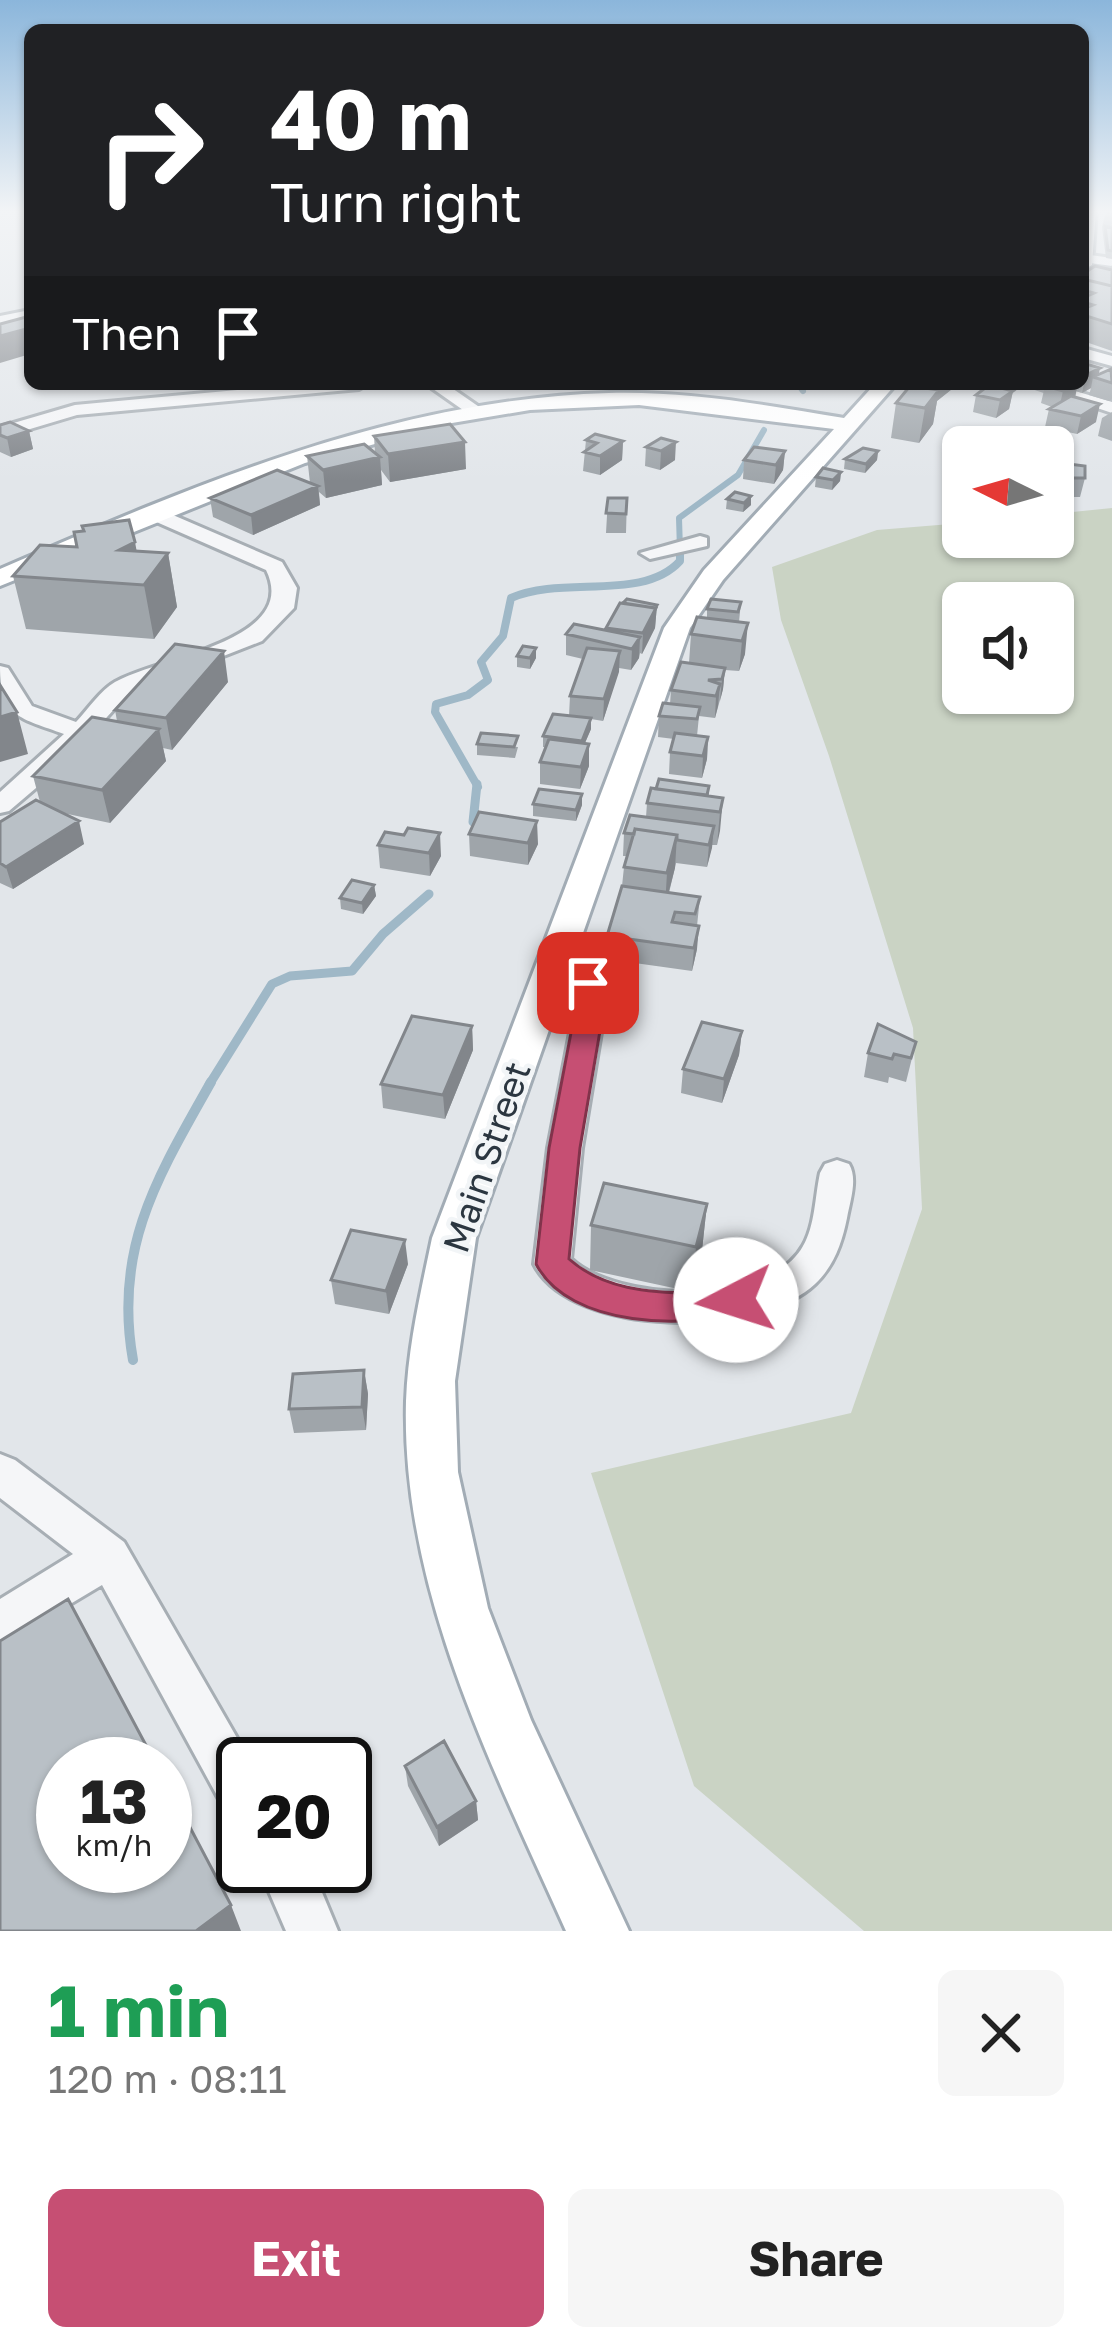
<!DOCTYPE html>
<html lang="en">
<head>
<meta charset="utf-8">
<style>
  :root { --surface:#fff; --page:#f6f6f6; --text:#222; --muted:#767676; --accent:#c64f73 }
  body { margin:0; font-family:"Golos Text",sans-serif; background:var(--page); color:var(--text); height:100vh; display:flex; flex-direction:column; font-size:45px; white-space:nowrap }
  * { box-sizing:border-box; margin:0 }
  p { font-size:39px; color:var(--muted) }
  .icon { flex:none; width:66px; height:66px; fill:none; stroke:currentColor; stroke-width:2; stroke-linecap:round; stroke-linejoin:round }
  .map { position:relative; height:1931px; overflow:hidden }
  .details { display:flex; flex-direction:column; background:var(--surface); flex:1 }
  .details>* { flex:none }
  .guide { position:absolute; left:24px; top:24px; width:1065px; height:366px; border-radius:18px; box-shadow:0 3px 9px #0004; background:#202124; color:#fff; overflow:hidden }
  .needle { width:78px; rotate:275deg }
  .fabs { position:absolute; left:942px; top:426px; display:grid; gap:24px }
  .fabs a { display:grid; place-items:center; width:132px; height:132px; border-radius:18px; background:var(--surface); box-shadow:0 3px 9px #0004; font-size:60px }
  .speed { position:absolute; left:36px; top:1737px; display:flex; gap:24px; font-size:60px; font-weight:700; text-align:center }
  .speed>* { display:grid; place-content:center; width:156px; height:156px; border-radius:50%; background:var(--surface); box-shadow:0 3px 9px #0004; line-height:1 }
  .speed small { font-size:30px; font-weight:400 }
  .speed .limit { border:6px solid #111; border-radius:18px; background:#fff; color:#111 }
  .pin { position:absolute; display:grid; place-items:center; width:102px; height:102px; color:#fff; margin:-51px; border-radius:24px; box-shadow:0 6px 18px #0006 }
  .me { position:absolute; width:132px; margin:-66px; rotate:265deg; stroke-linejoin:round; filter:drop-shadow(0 0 9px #0008) }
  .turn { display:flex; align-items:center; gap:42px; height:252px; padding:0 48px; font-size:54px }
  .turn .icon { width:156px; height:156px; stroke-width:2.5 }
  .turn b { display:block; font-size:84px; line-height:102px }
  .then { display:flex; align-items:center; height:114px; padding:0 48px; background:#0003; gap:24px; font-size:45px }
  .round { display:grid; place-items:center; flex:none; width:126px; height:126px; border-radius:18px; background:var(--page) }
  .overview { display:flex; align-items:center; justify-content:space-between; height:204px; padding:0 48px }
  h1 { font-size:72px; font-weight:700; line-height:90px; color:#1e9e55 }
  .button { display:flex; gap:24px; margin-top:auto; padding:24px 48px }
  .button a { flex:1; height:138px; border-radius:18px; background:var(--accent); color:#fff; font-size:48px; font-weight:700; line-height:138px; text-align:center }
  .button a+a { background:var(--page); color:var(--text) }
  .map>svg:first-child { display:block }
  .green { fill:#cad3c4; fill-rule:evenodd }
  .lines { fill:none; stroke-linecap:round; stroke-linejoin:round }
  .stream-far3 { stroke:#9fb8c7; stroke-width:6 }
  .stream-far2 { stroke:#9fb8c7; stroke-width:8 }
  .stream-far1 { stroke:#9fb8c7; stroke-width:9 }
  .stream { stroke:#9fb8c7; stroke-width:10 }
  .minor-casing { stroke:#a7aeb4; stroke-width:6 }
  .major-casing { stroke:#a2acb5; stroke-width:6 }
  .minor { fill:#f5f6f8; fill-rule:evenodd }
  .major { fill:#fff; fill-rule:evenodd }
  .wall { fill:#9fa5aa }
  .shaded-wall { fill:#82868b }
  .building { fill:#b9c0c6; stroke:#82868b; stroke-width:3 }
  .route { fill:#c64f73; stroke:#81334b; stroke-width:3 }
  .labels { text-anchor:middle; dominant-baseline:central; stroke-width:9; stroke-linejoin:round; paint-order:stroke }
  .street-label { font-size:36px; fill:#2b3640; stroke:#f2f5f7 }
</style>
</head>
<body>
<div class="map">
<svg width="1112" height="1931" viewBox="0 0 1112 1931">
  <rect width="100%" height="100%" fill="#e2e6ea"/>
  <path class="green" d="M1112 508V1931H864L694 1786 591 1473 851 1413 922 1209 913 1028 829 756 781 620 772 567 877 530 963 523V537H1053V514ZM963 603H1053V693H963Z"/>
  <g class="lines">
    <path class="stream-far3" d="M798 384 803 391
      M680 550 679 518 738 475 764 430"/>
    <path class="stream-far2" d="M478 787 435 712 436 704 468 695 488 680 481 662 503 636 511 598C563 575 643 602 680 561V547"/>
    <path class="stream-far1" d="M473 822 477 784
      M209 1085 272 984 290 976 352 971 383 934 429 894"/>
    <path class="stream" d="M133 1360C113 1248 158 1176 211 1082"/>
    <g class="minor-casing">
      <path id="minor" d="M1083 254 1112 258V266L1083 262Z
        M30 310V320L0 326V316Z
        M1083 348 1112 356V366L1083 358Z
        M303 384H367L359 389 77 415 0 438V427L75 405Z
        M426 384H446L488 413 473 417Z
        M1026 384H1052L1112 402V413Z
        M145 509H159L282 562 297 588 294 608 262 641 129 693 63 765 9 811 0 813V792L64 734C21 718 0 718 0 666L8 668 32 706 76 722C88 709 101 690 115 682 158 657 301 641 266 570L145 517Z
        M700 536 707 538V546L650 559 640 553Z
        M551 962 599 976 607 996 582 1148 571 1259C616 1302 769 1308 803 1246 815 1226 815 1196 820 1173L825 1164 837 1160 849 1164C858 1179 850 1201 847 1218 842 1243 834 1266 815 1284 760 1337 572 1338 534 1264L548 1148 577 996 575 989 540 979 536 972 540 965Z
        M0 1454 15 1460 124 1542 252 1764H243V1819L226 1812 102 1585 0 1646V1599L73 1554 0 1498Z
        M258 1866H311L338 1931H286Z"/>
    </g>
    <g class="major-casing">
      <path id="major" d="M1083 210H1096L1092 265 1083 270Z
        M875 384H896L723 580 690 628 476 1238 455 1381 458 1472 488 1608 531 1720 629 1931H566C491 1763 401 1589 406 1401 408 1346 421 1291 432 1238L664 628 704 570 834 429 639 405 530 410 452 423 305 463 0 586V569C194 485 394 399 609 393 687 391 767 405 844 418Z"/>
    </g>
    <use href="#minor" class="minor"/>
    <use href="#major" class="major"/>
  </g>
  <path class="wall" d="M1106 212 1112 213V259L1106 258 1102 227Z
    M1112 265V351L1083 341V274L1110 270Z
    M1083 363 1099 375 1112 369V399L1109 401 1089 395 1091 388 1082 393 1076 391 1075 397 1096 422 1077 434 1045 427 1049 409 1052 407 1041 403 1045 386 1049 384H1083Z
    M912 384H953L952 389 937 401 933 424 919 443 891 438 896 403Z
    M1013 391 1009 409 996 418 973 412 976 395Z
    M1112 412V441L1098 436 1102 418Z
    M0 425 29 431 33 449 11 457 0 452Z
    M374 436 466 469 390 482 381 470 382 485 326 498 319 492 320 505 253 535 213 517 210 498 310 483 307 456 375 453Z
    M661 438 675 460 660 470 645 466 646 447Z
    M586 440 623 441 622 460 600 475 583 471Z
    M785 451 783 470 774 484 743 479 744 460Z
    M878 451 877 460 865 473 844 469 845 459Z
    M1053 462 1085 478 1080 497H1053Z
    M841 472 840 481 832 490 815 487 816 477Z
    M608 498H627L626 533H606Z
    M727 499 751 505 743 512 726 509Z
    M136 551 168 553 177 607 154 639 26 629 13 576Z
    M741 602 739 622 745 654 739 671 725 670 723 689 715 718 699 716 697 736 708 737 707 759 702 778 669 774 670 752 674 739 658 737 659 716 670 704 671 690 689 663 691 634 707 618V609Z
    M657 605 655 628 642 654 640 653 639 658 631 670 619 668 603 721 591 719V729L585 743 589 766 580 789 540 784V762L546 747H543V736L569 716 570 696 583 659 566 655V634L606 630V628Z
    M517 656 536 658 530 669 517 667Z
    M228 682 172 750 163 748 166 761 110 823 63 813 84 844 13 889 0 883V822L40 802 33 776 117 721 115 710Z
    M477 744 518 747 515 758 477 755Z
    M709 786V796L723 798 717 845H712L707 867 676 863 669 893 700 897 697 926V949L692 971 606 959 607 936 622 886 624 867 627 856H623L624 833 646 817 647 803Z
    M533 804 582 805 576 821 533 816Z
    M469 834 538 844 528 865 470 856Z
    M378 845 441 856 430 876 380 868Z
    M374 885 376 896 363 914 341 909 340 898Z
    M472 1026 473 1050 445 1119 383 1108 381 1084Z
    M742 1031 739 1055 722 1103 681 1093 683 1069Z
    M916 1042 906 1082 889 1077 888 1083 864 1077 868 1053Z
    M707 1204 702 1250 692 1292 590 1270 591 1225Z
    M408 1264 389 1314 335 1304 331 1280Z
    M364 1370 368 1394 366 1430 294 1433 289 1409Z
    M405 1766 476 1801 478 1820 439 1846 408 1786Z"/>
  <path class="shaded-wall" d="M30 328V354L0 363V336Z
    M1100 368 1098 378 1093 377 1091 388 1082 393 1086 375Z
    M940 384H953L952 389 937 401Z
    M1078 384 1074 402 1059 409 1063 391Z
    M939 390 933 424 919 443 925 408Z
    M1013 391 1009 409 996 418 1000 400Z
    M1100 404 1096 422 1077 434 1081 416Z
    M29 431 33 449 11 457 7 438Z
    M623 441 622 460 600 475V456Z
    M465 442 466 469 390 482 388 454Z
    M676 442 675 460 660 470 661 451Z
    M785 451 783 470 774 484 776 465Z
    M878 451 877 460 865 473 866 464Z
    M380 457 382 485 326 498 323 470Z
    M841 472 840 481 832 490 833 480Z
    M318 486 320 505 253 535 251 515Z
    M751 496V505L743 512 744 503Z
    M135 542 143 585 119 550Z
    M168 553 177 607 154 639 144 585Z
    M657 605 655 628 642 654 643 633Z
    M748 623 745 654 739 671 742 641Z
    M640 637 639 658 631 670 632 649Z
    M536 648V658L530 669V658Z
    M224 651 228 682 172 750 166 718Z
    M620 651 619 672 603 721 604 699Z
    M725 668 723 689 720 701 722 679Z
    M720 684 718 706 715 718 716 696Z
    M17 712 28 754 0 762V717Z
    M591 718V729L581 752 582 741Z
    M159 729 166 761 110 823 102 790Z
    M708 737 707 759 702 778 703 756Z
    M589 744V766L580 789 581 767Z
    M582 794V805L576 821V810Z
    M723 798 720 831 717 845 720 812Z
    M79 821 84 844 13 889 6 867Z
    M537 821 538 844 528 865V843Z
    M714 826 712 848 707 867 709 845Z
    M440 833 441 856 430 876 429 853Z
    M677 835 675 868 665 906 667 873Z
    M374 885 376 896 363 914 362 903Z
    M699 926 697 949 692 971 694 948Z
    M472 1026 473 1050 445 1119 443 1095Z
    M742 1031 739 1055 722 1103 724 1079Z
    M707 1204 702 1250 692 1292 696 1247Z
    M405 1240 408 1264 389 1314 386 1291Z
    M364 1370 368 1394 366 1430 362 1407Z
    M476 1801 478 1820 439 1846 437 1827Z
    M231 1905 241 1931H196Z"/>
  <path class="building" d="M1105 226 1112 228V251L1108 250Z
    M1095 266 1112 270V286L1087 280 1083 282V274Z
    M1087 280 1112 286V324L1083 315V309L1093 305 1083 302V298L1094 293 1083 290V282Z
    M30 316V328L0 336V324Z
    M1083 363 1100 368 1086 375 1083 374Z
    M1111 369 1112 383 1093 377Z
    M1049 384H1078L1063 391 1045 386Z
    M989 385 1013 391 1000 400 976 395Z
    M910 386 939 390 925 408 896 403Z
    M1071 396 1100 404 1081 416 1049 409Z
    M10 422 29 431 7 438 0 435V425Z
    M450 424 465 442 388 454 374 436Z
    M595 434 623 441 600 456 584 452 597 443 586 440Z
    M661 438 676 442 661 451 646 447Z
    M364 444 380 457 323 470 307 456Z
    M754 447 785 451 776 465 744 460Z
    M863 448 878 451 866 464 845 459Z
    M1053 462 1085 466V478H1053Z
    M823 468 841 472 833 480 816 477Z
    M277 470 318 486 251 515 210 498Z
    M735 492 751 496 744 503 727 499Z
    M608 498H627L626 514 606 513Z
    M129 520 135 542 119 550 168 553 144 585 13 576 40 545 77 547 74 532 84 531 82 526Z
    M627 599 657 605 655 608 623 603Z
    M711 599 741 602 738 612 707 609Z
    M620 603 656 608 643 633 606 628Z
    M697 617 748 623 742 641 691 634Z
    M574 624 640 637 632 649 566 634Z
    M175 644 224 651 166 718 115 710Z
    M523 646 536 648 530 658 517 656Z
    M587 648 620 651 604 699 570 696Z
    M681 662 725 668 722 679 708 680 720 684 716 696 671 690Z
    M0 685 17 712 0 717Z
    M663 703 700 707 697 719 659 716Z
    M553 714 591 718 582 741 543 736Z
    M92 717 159 729 102 790 33 776Z
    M481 733 518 736 514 747 477 744Z
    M675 733 708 737 703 756 670 752Z
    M549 739 589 744 581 767 540 762Z
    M659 779 709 786 707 795 656 789Z
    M651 788 723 798 720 812 647 803Z
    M539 789 582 794 576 810 533 804Z
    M36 800 79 821 6 867 0 863V822Z
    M479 812 537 821 528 843 469 834Z
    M630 815 714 826 709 845 677 840V835L635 829 634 834 624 833Z
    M408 828 440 833 429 853 378 845 385 832 404 835Z
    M635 829 677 835 667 873 624 867Z
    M352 880 374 885 362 903 340 898Z
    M622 886 700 897 695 914 675 912 672 922 699 926 694 948 607 936Z
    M412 1016 472 1026 443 1095 381 1084Z
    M702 1022 742 1031 724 1079 683 1069Z
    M878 1024 916 1042 911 1058 894 1054 892 1059 868 1053Z
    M604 1183 707 1204 696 1247 591 1225Z
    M351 1230 405 1240 386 1291 331 1280Z
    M364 1370 362 1407 289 1409 293 1374Z
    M68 1599 156 1764H63V1866H165V1780L231 1905 196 1931H0V1641Z
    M444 1741 476 1801 437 1827 405 1766Z"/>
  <linearGradient id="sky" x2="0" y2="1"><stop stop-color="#8bb6db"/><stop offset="0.44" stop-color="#f2f4f6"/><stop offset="1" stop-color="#f2f4f6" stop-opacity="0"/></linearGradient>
  <rect width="1112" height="481" fill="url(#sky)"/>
  <path class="route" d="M588 974 597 977 606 996 580 1148 569 1259C603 1289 649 1293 693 1293 713 1293 729 1284 749 1290L754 1300 749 1310C689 1330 569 1328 536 1264L549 1148 578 996 574 983Z"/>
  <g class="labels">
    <g class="street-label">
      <text transform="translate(486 1157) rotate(-71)">Main Street</text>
    </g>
  </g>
</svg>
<div class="fabs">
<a><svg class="needle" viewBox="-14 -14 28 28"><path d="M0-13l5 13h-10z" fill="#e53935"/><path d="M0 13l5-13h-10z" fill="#767676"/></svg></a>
<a><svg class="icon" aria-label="sound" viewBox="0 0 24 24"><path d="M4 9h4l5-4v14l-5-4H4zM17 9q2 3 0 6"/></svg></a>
</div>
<div class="speed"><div>13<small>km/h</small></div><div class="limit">20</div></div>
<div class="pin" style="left:588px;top:983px;background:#d93025"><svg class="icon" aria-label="arrive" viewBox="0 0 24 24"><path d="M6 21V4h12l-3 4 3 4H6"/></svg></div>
<svg class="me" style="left:736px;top:1300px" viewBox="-20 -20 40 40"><circle r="19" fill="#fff"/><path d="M0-13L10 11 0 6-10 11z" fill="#c64f73"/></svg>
<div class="guide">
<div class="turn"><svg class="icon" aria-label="right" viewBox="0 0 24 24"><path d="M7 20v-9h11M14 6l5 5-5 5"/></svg><div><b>40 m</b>Turn right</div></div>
<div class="then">Then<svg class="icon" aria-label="arrive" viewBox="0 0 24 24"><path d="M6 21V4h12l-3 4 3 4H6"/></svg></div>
</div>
</div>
<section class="details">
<div class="overview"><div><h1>1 min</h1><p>120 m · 08:11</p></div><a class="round"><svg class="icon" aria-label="close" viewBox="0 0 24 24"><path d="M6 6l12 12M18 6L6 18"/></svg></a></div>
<div class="button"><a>Exit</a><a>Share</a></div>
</section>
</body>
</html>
